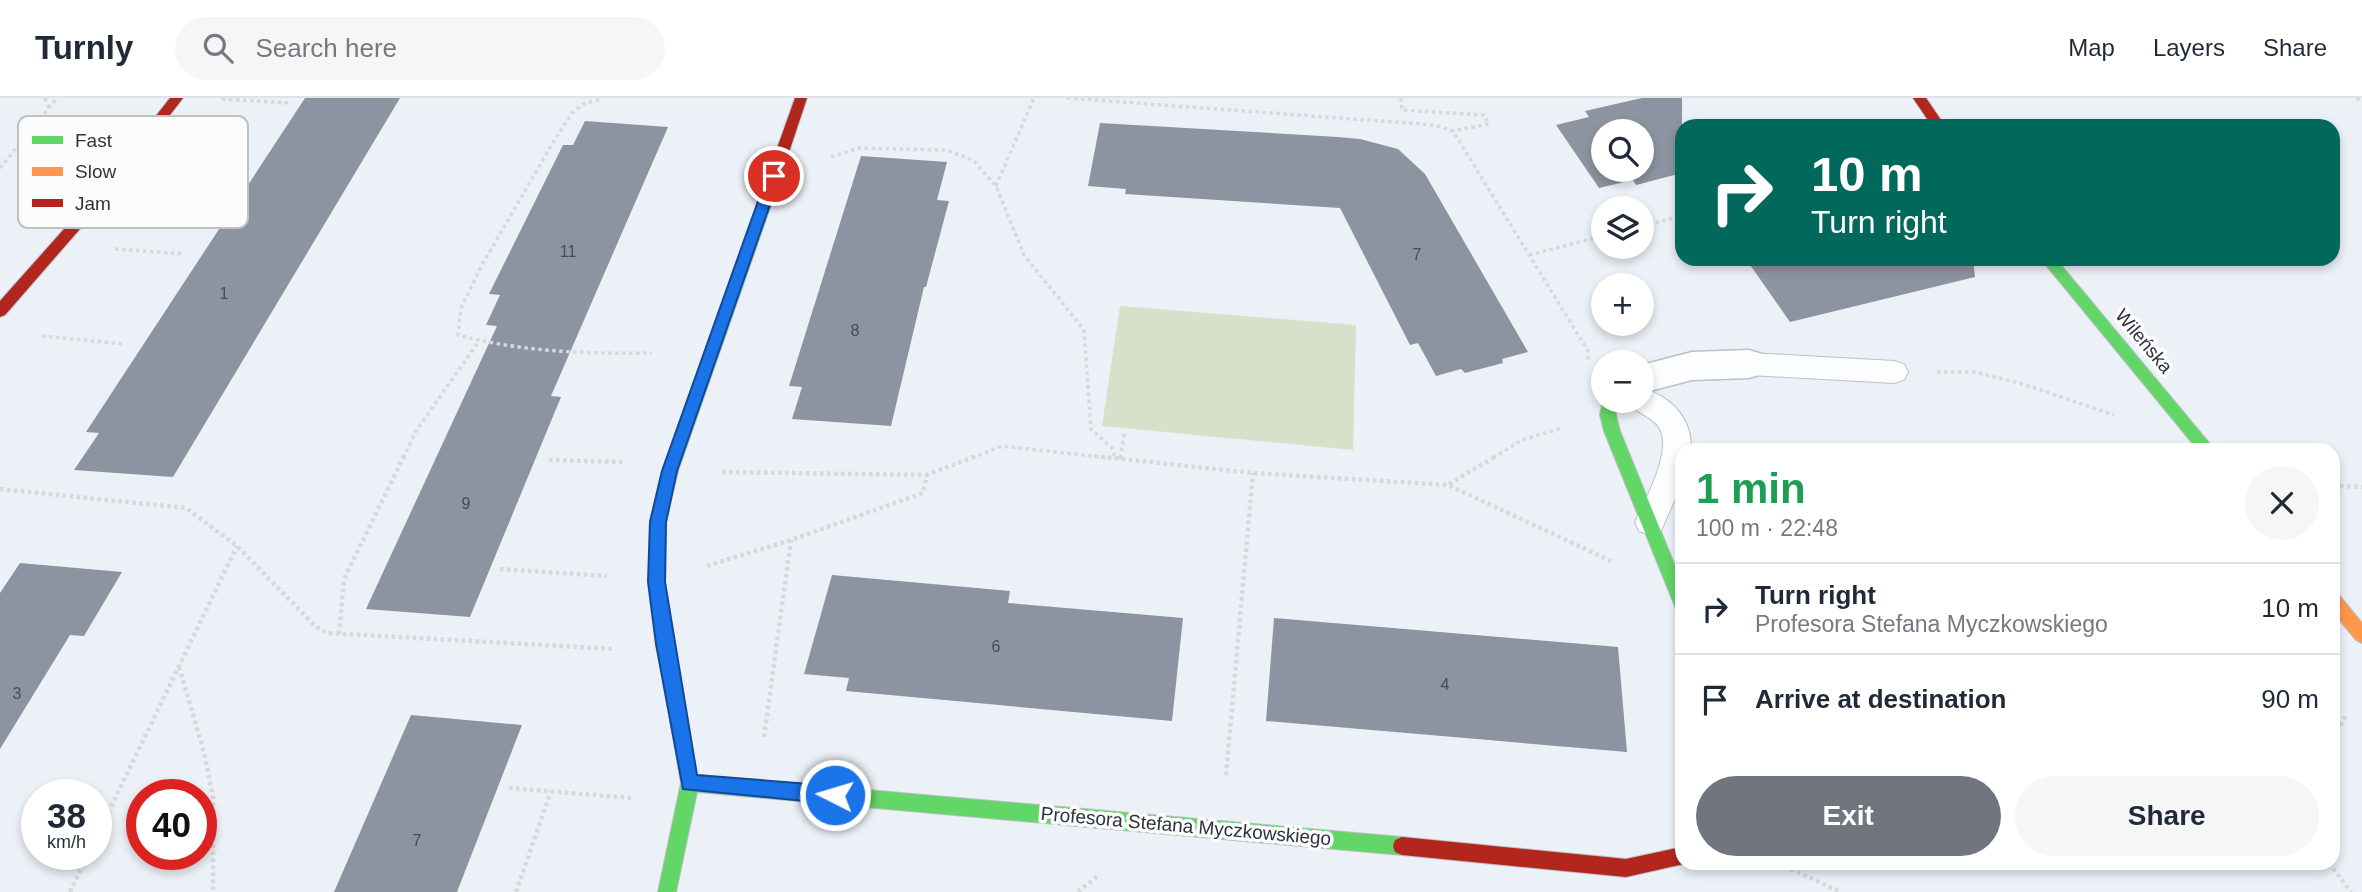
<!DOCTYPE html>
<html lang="en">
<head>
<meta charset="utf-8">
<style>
  :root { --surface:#fff; --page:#f6f6f7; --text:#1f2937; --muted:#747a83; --line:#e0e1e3; --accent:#71757d }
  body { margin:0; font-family:Helvetica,sans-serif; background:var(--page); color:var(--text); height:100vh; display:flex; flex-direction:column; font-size:26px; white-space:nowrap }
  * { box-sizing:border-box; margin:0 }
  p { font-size:23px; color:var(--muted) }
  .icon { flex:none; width:38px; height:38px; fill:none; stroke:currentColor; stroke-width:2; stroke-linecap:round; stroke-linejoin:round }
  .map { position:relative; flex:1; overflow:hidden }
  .sheet { position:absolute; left:1675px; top:345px; width:665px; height:427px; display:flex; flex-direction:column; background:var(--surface); border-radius:21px; box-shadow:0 4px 10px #0003 }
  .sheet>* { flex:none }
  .banner { position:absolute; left:1675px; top:21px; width:665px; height:147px; border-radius:21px; box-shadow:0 4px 10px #0003; background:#00695c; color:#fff; overflow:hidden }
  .fabs { position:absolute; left:1591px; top:21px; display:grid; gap:14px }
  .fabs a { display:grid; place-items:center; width:63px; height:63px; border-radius:50%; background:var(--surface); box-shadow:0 4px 10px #0003; font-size:35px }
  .speed { position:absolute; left:21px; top:681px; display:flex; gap:14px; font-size:35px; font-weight:700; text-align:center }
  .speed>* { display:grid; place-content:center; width:91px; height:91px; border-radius:50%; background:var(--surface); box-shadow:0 4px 10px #0003; line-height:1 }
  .speed small { font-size:18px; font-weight:400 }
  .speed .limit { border:10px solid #d22; background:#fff; color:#111 }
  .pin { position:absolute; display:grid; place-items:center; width:60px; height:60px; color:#fff; margin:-30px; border:4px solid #fff; border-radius:50%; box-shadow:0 2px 7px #0007 }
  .me { position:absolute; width:77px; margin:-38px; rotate:275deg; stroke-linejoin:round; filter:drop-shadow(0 0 5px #0008) }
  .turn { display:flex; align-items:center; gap:24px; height:147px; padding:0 21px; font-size:32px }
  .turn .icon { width:91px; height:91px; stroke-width:2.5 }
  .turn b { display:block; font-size:49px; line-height:60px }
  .round { display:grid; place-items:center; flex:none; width:74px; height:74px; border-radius:37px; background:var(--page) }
  .headline { display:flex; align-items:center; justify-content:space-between; height:119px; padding:0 21px }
  h1 { font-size:42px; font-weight:600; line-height:52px; color:#1e9e55 }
  .action { display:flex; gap:14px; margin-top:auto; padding:14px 21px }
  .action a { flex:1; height:80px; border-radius:42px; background:var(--accent); color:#fff; font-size:28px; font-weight:600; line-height:80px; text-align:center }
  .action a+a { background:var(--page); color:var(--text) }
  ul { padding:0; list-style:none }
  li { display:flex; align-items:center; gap:21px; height:91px; padding:0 21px; border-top:2px solid var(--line) }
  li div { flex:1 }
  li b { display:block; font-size:26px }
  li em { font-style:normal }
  header { display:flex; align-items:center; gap:42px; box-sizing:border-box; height:98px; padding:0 35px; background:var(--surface); border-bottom:2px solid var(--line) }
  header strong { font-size:33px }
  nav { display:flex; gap:38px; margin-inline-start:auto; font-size:24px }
  .search { width:490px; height:63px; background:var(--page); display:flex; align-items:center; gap:18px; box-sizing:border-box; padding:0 24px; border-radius:38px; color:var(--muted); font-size:26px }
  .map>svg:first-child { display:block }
  .green { fill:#d8e0c9 }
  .building { fill:#8d94a1; fill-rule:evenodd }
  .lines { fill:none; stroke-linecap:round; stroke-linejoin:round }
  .lane-casing { stroke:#bcc0c7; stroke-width:2 }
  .street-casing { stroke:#bcc0c7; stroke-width:3 }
  .fast-casing { stroke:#bcc0c7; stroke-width:2 }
  .slow-casing { stroke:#bcc0c7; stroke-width:2 }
  .jam-casing { stroke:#bcc0c7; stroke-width:2 }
  .path-far1 { stroke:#d7d8da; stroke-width:3.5; stroke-dasharray:3.5 3.5; stroke-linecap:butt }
  .path { stroke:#d7d8da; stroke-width:4.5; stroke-dasharray:3.5 3.5; stroke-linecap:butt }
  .lane { fill:#fcfdfe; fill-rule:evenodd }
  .street { fill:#fcfdfe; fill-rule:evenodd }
  .fast { fill:#63d668; fill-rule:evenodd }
  .slow { fill:#ff974d; fill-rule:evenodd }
  .jam { fill:#b3261e; fill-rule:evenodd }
  .route { fill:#1a73e8; stroke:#114b97; stroke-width:2 }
  .labels { text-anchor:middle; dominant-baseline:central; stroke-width:7; stroke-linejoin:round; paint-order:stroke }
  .number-label { font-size:16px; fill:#464b54 }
  .street-label { font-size:19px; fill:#2f333b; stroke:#fcfcfc }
  .key { fill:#fcfcfc; stroke:#bec0c2; stroke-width:2 }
  .key-label { font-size:19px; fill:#2f333b }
</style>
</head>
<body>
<header>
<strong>Turnly</strong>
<div class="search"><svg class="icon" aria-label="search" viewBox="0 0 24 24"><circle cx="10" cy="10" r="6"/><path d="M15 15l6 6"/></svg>Search here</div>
<nav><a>Map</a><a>Layers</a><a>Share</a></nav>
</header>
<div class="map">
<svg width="2362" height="794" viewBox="0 0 2362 794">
  <rect width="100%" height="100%" fill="#ecf0f7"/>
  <path class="green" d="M1120 208 1356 227 1353 352 1102 328Z"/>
  <path class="building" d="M305 0H400L173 379 74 372 99 335 86 334Z
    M1642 0H1682V75L1636 87 1633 82 1599 90 1556 27 1589 19 1585 13ZM1603 33H1642V72H1603Z
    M585 23 668 29 551 298 561 299 470 519 366 511 497 228 486 227 500 197 489 196 563 47H573Z
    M1100 25 1338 39 1360 41 1398 51 1425 76 1528 254 1502 261 1503 265 1465 275 1461 271 1436 278 1418 245 1410 247 1340 110 1125 96 1126 91 1088 88Z
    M861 58 947 64 937 102 949 103 926 189H924L891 328 792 321 802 289 789 288Z
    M1746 161H1973L1975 179 1790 224Z
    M20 465 122 474 84 538 70 537 0 651V495Z
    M832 477 1010 493 1008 505 1183 520 1172 623 846 593 849 580 804 576Z
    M1274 520 1618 549 1627 654 1266 623Z
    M411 617 522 627 457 794H334Z"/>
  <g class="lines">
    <g class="lane-casing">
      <path id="lane" d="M1749 255 1894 263 1904 266 1908 274 1904 282 1894 285 1749 277 1739 274 1735 266 1739 258Z
        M1642 290C1671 299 1692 319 1691 352H1682V385L1661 433 1650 437 1639 433 1635 424C1645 402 1672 355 1660 331 1653 318 1635 316 1629 303H1642Z"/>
    </g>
    <g class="street-casing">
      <path id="street" d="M1749 252 1762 256 1767 266 1762 276 1749 280 1692 282 1642 295V267L1692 254Z"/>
    </g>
    <g class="fast-casing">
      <path id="fast" d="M771 82 778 87 678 373 666 424 665 484 673 546 697 677 1402 739 1409 742 1411 748 1409 754 1402 757 697 694 676 794H658L681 685 657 546 649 484 650 424 662 373 764 87Z
        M2041 161H2056L2215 352H2198Z
        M1603 302 1618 303 1616 317 1620 333 1682 485V513L1676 511 1674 506 1604 333 1600 317Z"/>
    </g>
    <g class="slow-casing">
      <path id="slow" d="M2333 495 2339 497 2362 525V545L2356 542 2333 514Z"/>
    </g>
    <g class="jam-casing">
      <path id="jam" d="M170 0H183L99 109 5 217 0 219V203L89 103Z
        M795 0H807L778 87 771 92 764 87Z
        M1913 0H1926L1945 28H1932Z
        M1402 739 1626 761 1682 749V765H1688L1626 779 1402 757 1395 754 1393 748 1395 742Z"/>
    </g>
    <path class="path-far1" d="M45 0 49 10
      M1067 0 1435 27 1453 33 1588 253V262
      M1401 0 1402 12 1484 17 1489 26 1453 33
      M2357 0 2362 5
      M222 1 291 5
      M599 2 583 6 572 15 555 41 482 167 461 210 458 237C522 254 587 256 652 255
      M831 59 859 50 946 52 973 62 996 88 1024 157 1084 232 1091 331 1112 350 1115 360
      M0 70 57 0
      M167 88 228 92
      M996 88 1034 0
      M1642 128 1682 118
      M115 151 184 156
      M1529 157 1603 138
      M42 238 123 246
      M1937 274H1975L2026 287 2114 317
      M403 360 416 333 479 243
      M972 360 1002 348 1110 360
      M1120 360 1125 334
      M1493 360 1522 342 1562 330"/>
    <path class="path" d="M1094 358 1253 375 1448 387 1611 463
      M1120 361 1121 358
      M549 362 623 364
      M722 374 927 377
      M1449 386 1496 358
      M2333 388 2362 389
      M0 391 186 410 237 448 315 528 327 535 615 551
      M707 468 791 442 923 395 927 377 976 358
      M500 471 607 478
      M339 536 344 481 404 358
      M1676 553 1682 567
      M179 569 204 654 213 700V794
      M764 639 791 442
      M2333 639 2347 616
      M1226 677 1253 375
      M509 690 632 700
      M96 740 237 448
      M1778 765 1840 794
      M2329 765 2351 794
      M70 794 88 756
      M516 794 551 693
      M1078 794 1100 776"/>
    <use href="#lane" class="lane"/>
    <use href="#street" class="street"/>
    <use href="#fast" class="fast"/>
    <use href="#slow" class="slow"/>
    <use href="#jam" class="jam"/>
  </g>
  <path class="route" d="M774 74 780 78 677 373 666 424 665 484 697 677 835 688 841 691 844 697 841 703 835 706 683 691 656 546 648 484 650 424 662 373 767 78Z"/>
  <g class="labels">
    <g class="number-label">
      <text x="568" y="153">11</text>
      <text x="1417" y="156">7</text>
      <text x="224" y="195">1</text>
      <text x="855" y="232">8</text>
      <text x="466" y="405">9</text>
      <text x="996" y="548">6</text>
      <text x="1445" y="586">4</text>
      <text x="17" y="595">3</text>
      <text x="417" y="742">7</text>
    </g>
    <g class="street-label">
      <text transform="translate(2144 243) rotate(50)">Wileńska</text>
      <text transform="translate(1186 728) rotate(5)">Profesora Stefana Myczkowskiego</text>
    </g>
  </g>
  <rect x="18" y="18" width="230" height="112" rx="10" class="key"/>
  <rect x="32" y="38" width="31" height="8" fill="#63d668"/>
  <rect x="32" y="69" width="31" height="9" fill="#ff974d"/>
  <rect x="32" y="101" width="31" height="8" fill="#b3261e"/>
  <g class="key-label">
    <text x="75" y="49">Fast</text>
    <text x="75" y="80">Slow</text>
    <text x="75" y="112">Jam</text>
  </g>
</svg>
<div class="fabs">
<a><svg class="icon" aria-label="search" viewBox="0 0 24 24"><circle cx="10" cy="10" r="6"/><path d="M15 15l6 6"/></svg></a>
<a><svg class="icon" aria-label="layers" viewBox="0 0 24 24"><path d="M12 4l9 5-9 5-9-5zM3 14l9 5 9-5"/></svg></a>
<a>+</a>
<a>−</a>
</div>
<div class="speed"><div>38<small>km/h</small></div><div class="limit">40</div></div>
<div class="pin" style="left:774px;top:78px;background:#d93025"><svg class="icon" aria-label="arrive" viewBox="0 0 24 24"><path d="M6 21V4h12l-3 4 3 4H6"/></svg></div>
<svg class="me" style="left:835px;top:697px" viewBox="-20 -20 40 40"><circle r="17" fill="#1a73e8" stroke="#fff" stroke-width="3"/><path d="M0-11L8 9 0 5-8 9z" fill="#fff"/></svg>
<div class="banner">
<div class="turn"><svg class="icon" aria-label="right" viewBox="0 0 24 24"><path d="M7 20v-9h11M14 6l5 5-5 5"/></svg><div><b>10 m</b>Turn right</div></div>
</div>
<section class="sheet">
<div class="headline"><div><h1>1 min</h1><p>100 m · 22:48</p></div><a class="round"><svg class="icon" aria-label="close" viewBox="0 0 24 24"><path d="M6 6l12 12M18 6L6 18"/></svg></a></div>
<ul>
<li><svg class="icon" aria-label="right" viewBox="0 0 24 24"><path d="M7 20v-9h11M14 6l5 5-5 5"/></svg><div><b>Turn right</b><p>Profesora Stefana Myczkowskiego</p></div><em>10 m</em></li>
<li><svg class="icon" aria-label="arrive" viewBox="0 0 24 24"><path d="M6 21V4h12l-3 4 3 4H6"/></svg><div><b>Arrive at destination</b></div><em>90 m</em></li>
</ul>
<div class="action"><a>Exit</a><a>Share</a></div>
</section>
</div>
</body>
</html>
